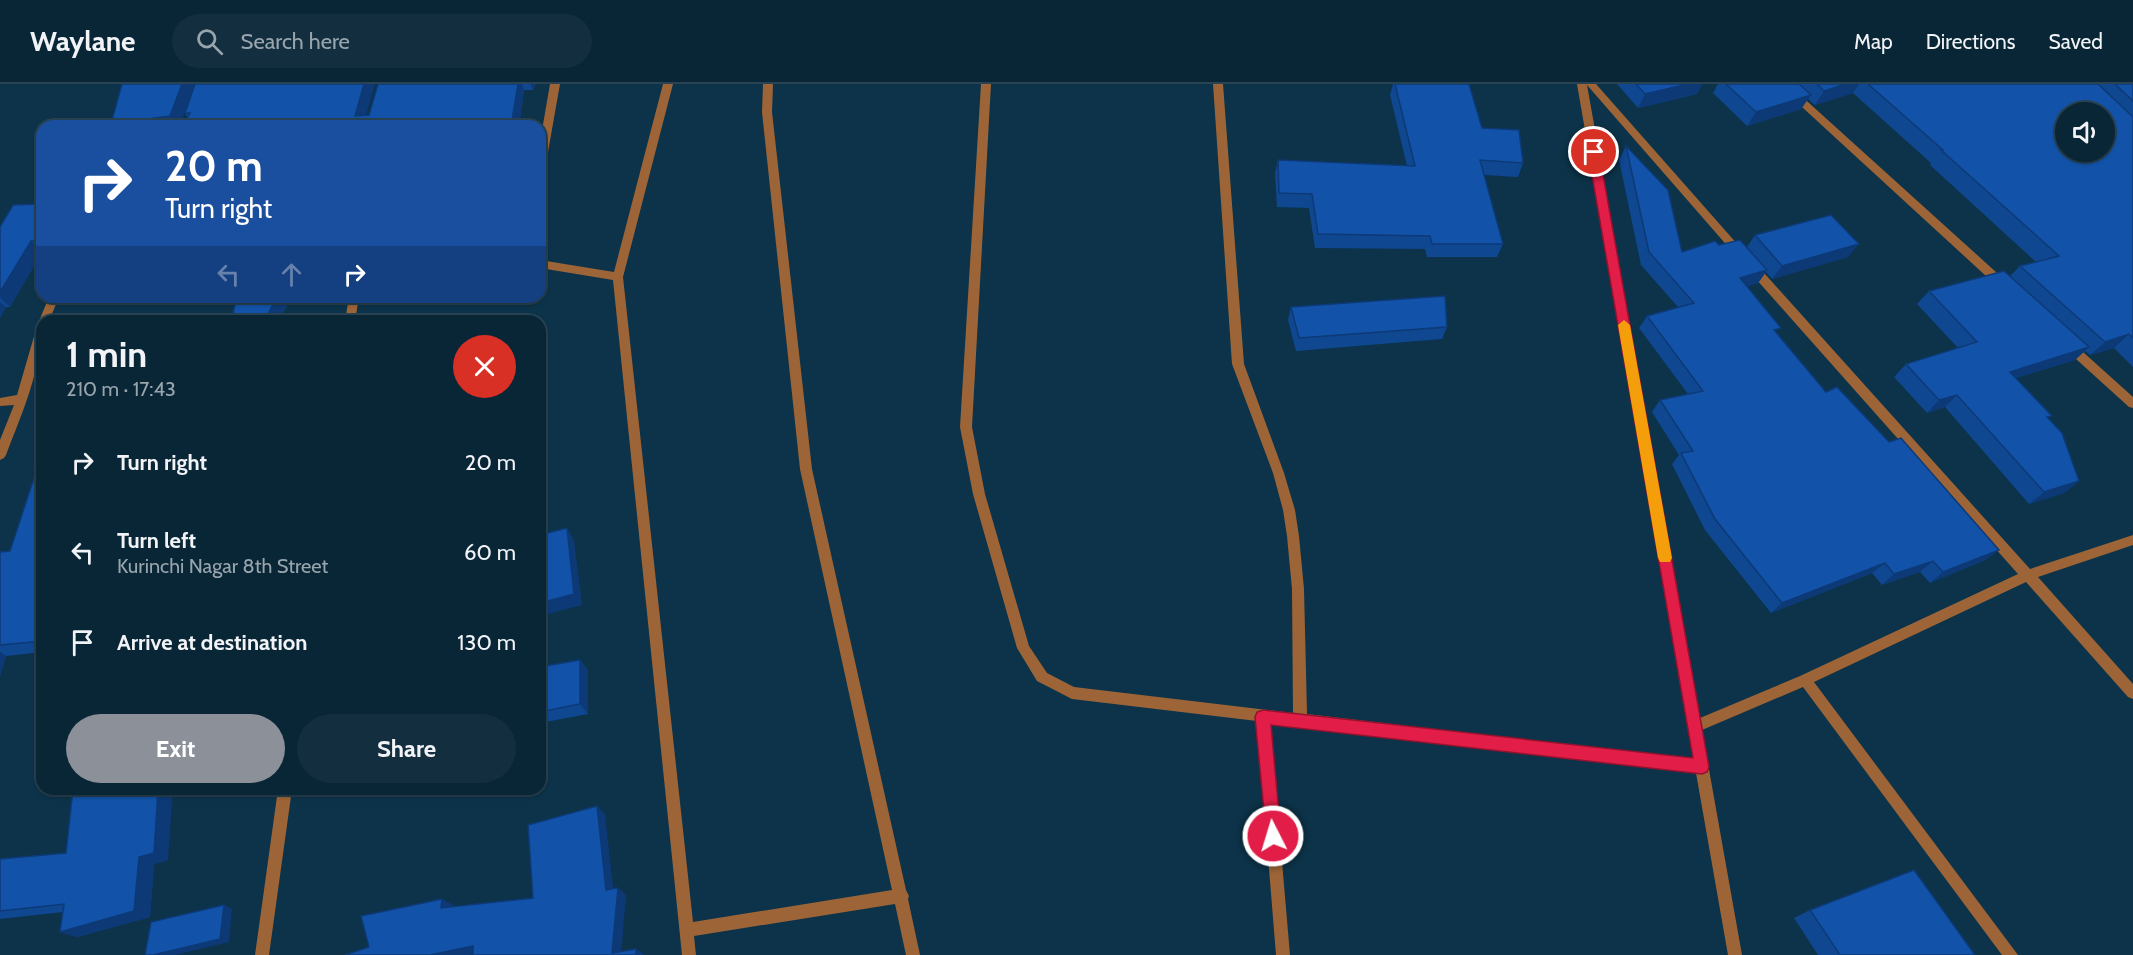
<!DOCTYPE html>
<html lang="en">
<head>
<meta charset="utf-8">
<style>
  :root { --surface:#092637; --page:#122e3f; --text:#f1f3f6; --muted:#99a5ad; --line:#294352; --accent:#8c9099 }
  body { margin:0; font-family:Cabin,sans-serif; background:var(--page); color:var(--text); height:100vh; display:flex; flex-direction:column; font-size:22px; white-space:nowrap }
  * { box-sizing:border-box; margin:0 }
  p { font-size:20px; color:var(--muted) }
  .icon { flex:none; width:33px; height:33px; fill:none; stroke:currentColor; stroke-width:2; stroke-linecap:round; stroke-linejoin:round }
  .map { position:relative; flex:1; overflow:hidden }
  .details { position:absolute; left:36px; top:231px; width:510px; height:480px; display:flex; flex-direction:column; background:var(--surface); border-radius:18px; box-shadow:0 2px 4px #0004,0 0 0 2px var(--line) }
  .details>* { flex:none }
  .hud { position:absolute; left:36px; top:36px; width:510px; height:183px; border-radius:18px; box-shadow:0 2px 4px #0004,0 0 0 2px var(--line); background:#1a4fa0; color:#fff; overflow:hidden }
  .controls { position:absolute; left:2055px; top:18px; display:grid; gap:12px }
  .controls a { display:grid; place-items:center; width:60px; height:60px; border-radius:50%; background:var(--surface); box-shadow:0 2px 4px #0004,0 0 0 2px var(--line); font-size:30px }
  .pin { position:absolute; display:grid; place-items:center; width:51px; height:51px; color:#fff; margin:-26px; border:3px solid #fff; border-radius:50%; box-shadow:0 2px 6px #0007 }
  .me { position:absolute; width:66px; margin:-33px; rotate:355deg; stroke-linejoin:round; filter:drop-shadow(0 0 4px #0008) }
  .turn { display:flex; align-items:center; gap:21px; height:126px; padding:0 30px; font-size:27px }
  .turn .icon { width:78px; height:78px; stroke-width:2.5 }
  .turn b { display:block; font-size:42px; line-height:51px }
  .lanes { display:flex; align-items:center; height:57px; padding:0 30px; background:#0003; justify-content:center; gap:30px; direction:ltr }
  .lanes .off { opacity:.35 }
  .round { display:grid; place-items:center; flex:none; width:63px; height:63px; border-radius:32px; background:var(--page) }
  .head { display:flex; align-items:center; justify-content:space-between; height:102px; padding:0 30px }
  h1 { font-size:36px; font-weight:800; line-height:45px }
  .primary-button { display:flex; gap:12px; margin-top:auto; padding:12px 30px }
  .primary-button a { flex:1; height:69px; border-radius:36px; background:var(--accent); color:#fff; font-size:24px; font-weight:800; line-height:69px; text-align:center }
  .primary-button a+a { background:var(--page); color:var(--text) }
  ul { padding:0; list-style:none }
  li { display:flex; align-items:center; gap:18px; height:90px; padding:0 30px }
  li div { flex:1 }
  li b { display:block; font-size:22px }
  li em { font-style:normal }
  header { display:flex; align-items:center; gap:36px; box-sizing:border-box; height:84px; padding:0 30px; background:var(--surface); border-bottom:2px solid var(--line) }
  header strong { font-size:28px }
  nav { display:flex; gap:33px; margin-inline-start:auto; font-size:21px }
  .search { width:420px; height:54px; background:var(--page); display:flex; align-items:center; gap:15px; box-sizing:border-box; padding:0 21px; border-radius:33px; color:var(--muted); font-size:22px }
  .map>svg:first-child { display:block }
  .lines { fill:none; stroke-linecap:round; stroke-linejoin:round }
  .minor { fill:#9d6537; fill-rule:evenodd }
  .wall { fill:#0f4791 }
  .shaded-wall { fill:#0d3a76 }
  .building { fill:#1253a9; stroke:#0d3a76; stroke-width:1.5; fill-rule:evenodd }
  .route { fill:#e11d48; stroke:#92132f; stroke-width:1.5 }
  .slow { fill:#f59e0b }
</style>
</head>
<body>
<header>
<strong>Waylane</strong>
<div class="search"><svg class="icon" aria-label="search" viewBox="0 0 24 24"><circle cx="10" cy="10" r="6"/><path d="M15 15l6 6"/></svg>Search here</div>
<nav><a>Map</a><a>Directions</a><a>Saved</a></nav>
</header>
<div class="map">
<svg width="2133" height="871" viewBox="0 0 2133 871">
  <rect width="100%" height="100%" fill="#0c3349"/>
  <g class="lines">
    <path class="minor" d="M550 0H560L545 85 540 88V58Z
      M663 0H673L623 193 693 838 892 806 800 385 762 28 763 0H773L772 28 812 385 906 806 909 812 908 815 920 871H906L895 820 694 852 696 871H682L613 196 540 184V176L614 188Z
      M981 0H991L972 343 985 410 1029 562 1047 589 1074 603 1293 629 1292 505 1287 452 1283 426 1273 389 1232 280 1213 0H1223L1244 280 1284 389 1295 426 1299 452 1304 505 1307 630 1694 676 1577 0H1596L1746 170 1745 173H1737L1587 1 1700 634 1800 592 2018 490 1748 186 1747 183 1748 180H1756L2030 485 2133 451V461L2038 493 2133 600V615L2128 613 2026 498 1814 598 2018 871H2002L1803 603 1702 646 1742 871H1728L1696 689 1270 638 1290 871H1276L1257 637 1072 615 1037 597 1017 564 973 410 960 343Z
      M1777 0H1788L2007 198 2008 201 2007 204H1999Z
      M49 213H59L49 237H42C42 284 23 327 6 371L4 374 0 376V356L14 321 0 322V314L17 311 37 242Z
      M349 213H359L355 237H345Z
      M2069 258 2073 259 2133 313V324L2129 323 2065 265 2064 262 2065 259Z
      M278 705H292L269 871H255Z"/>
  </g>
  <path class="wall" d="M378 0H535L533 6H524L519 42H182L187 33 185 29 369 31Z
    M1393 0H1469L1482 44 1523 79 1518 93 1484 91 1503 160 1497 173H1427L1425 165 1315 164 1309 124 1277 123 1275 89 1278 76 1407 82 1390 11Z
    M1617 0H1702L1697 10 1638 24Z
    M1718 0H2133V283L2114 264 2090 271 2085 267 2075 276 2016 294 2049 334 2079 397 2064 409 2029 420 1945 323 1927 329 1894 293 1906 280 1958 264 1917 220 1929 207 2010 192 2020 182 2036 178 1930 81 1931 79 1853 9 1815 21 1808 15 1801 25 1747 42 1713 9Z
    M1626 62 1682 168 1719 161 1747 163 1755 151 1848 173 1772 195 1766 188 1758 199 1747 202 1777 249 1826 308 1889 358 1999 466 1985 476 1930 499 1920 488 1882 501 1872 489 1771 529 1705 446 1672 380 1679 371 1652 328 1660 316 1688 310 1639 244 1647 232 1678 223 1641 181 1619 76Z
    M42 120V168L10 223H6L0 234V143Z
    M202 213H292L237 214Z
    M1291 223 1447 243 1442 255 1296 267 1288 236Z
    M42 355V568L6 572 0 592V468L10 467 37 385Z
    M580 576 588 586V630L540 639V583Z
    M454 705H475L458 708Z
    M0 775 168 776 154 780 150 833 77 853 60 848 63 828 0 835Z
    M1810 826 1975 871H1818L1794 834Z"/>
  <path class="shaded-wall" d="M182 0H195L180 42H112L111 40Z
    M364 0H375L363 42 355 32Z
    M518 0H522L524 6 519 42H511Z
    M530 0H535L533 6Z
    M1688 0H1702L1697 10 1638 24 1645 10Z
    M1845 0H1859L1853 9 1815 21 1824 7Z
    M1811 11 1801 25 1747 42 1756 28Z
    M31 157 42 168 10 223 0 214V208Z
    M1859 160 1848 173 1772 195 1782 182Z
    M1767 186 1758 199 1731 207 1740 194Z
    M277 213H292L279 237H264Z
    M0 218 6 223 0 234Z
    M2129 250 2114 264 2090 271 2105 258Z
    M2089 263 2075 276 1996 300 2010 288Z
    M1957 311 1945 323 1927 329 1939 316Z
    M2079 397 2064 409 2029 420 2044 408Z
    M567 444 574 456 582 521 540 532V519Z
    M1999 466 1985 476 1930 499 1943 488Z
    M1933 477 1920 488 1882 501 1894 490Z
    M1885 479 1872 489 1771 529 1782 519Z
    M0 568 6 572 0 592Z
    M580 576 588 586V630L580 620Z
    M158 705H173L168 776 154 780 150 833 77 853 60 848 139 773Z
    M597 722 605 730 614 812 606 806Z
    M618 804 626 811 621 871 612 869Z
    M442 815 453 821V831L441 824Z
    M224 821 232 825 229 858 175 871H153Z
    M473 862 484 868 469 871H430Z
    M636 865 644 870V871H636Z"/>
  <path class="building" d="M122 0H182L170 32 111 40Z
    M195 0H364L355 32 369 31 378 0H518L511 42H182L190 29H185Z
    M1395 0H1469L1482 44 1519 46 1523 79 1480 76 1503 160H1432L1430 152 1318 150 1312 110 1279 109 1278 76 1415 82Z
    M1636 0H1688L1645 10Z
    M1726 0H1799L1811 11 1756 28Z
    M1817 0H1845L1824 7Z
    M1868 0H2098L2133 33V254L2129 250 2105 258 2020 182 2059 172 1941 66H1943ZM2066 28H2104V68H2066Z
    M2115 0H2133V17Z
    M1626 62 1668 106 1682 168 1715 157 1719 161 1740 156 1767 186 1740 194 1781 244 1774 246 1826 308 1837 303 1889 358 1901 354 1999 466 1943 488 1933 477 1894 490 1885 479 1782 519 1715 435 1681 369 1693 367 1660 316 1703 307 1647 232 1694 219 1649 168Z
    M42 120V156L31 157 0 208V143L13 121Z
    M1831 131 1859 160 1782 182 1755 151Z
    M2004 187 2089 263 2010 288 2052 332 2047 333 2062 349 2079 397 2044 408 1957 311 1939 316 1906 280 1977 258 1929 207Z
    M1445 212 1447 243 1299 254 1291 223Z
    M237 213H277L264 237H231Z
    M42 355V557L0 561V468L10 467 38 382 34 383Z
    M567 444 574 510 540 519V451Z
    M580 576V620L540 628V583Z
    M73 705H158L154 769 139 773 134 827 60 848 64 820 0 827V775L66 769Z
    M597 722 606 806 618 804 612 869 636 865V871H473V862L430 871H345L369 863 361 832 442 815 441 824 533 814 528 741Z
    M1914 786 1975 871H1840L1810 826Z
    M224 821 220 855 153 871H145L151 838Z"/>
  <path class="route" d="M1594 64 1599 68 1709 683 1707 688 1702 690 1271 641 1281 752 1278 758 1273 760 1267 758 1255 633 1257 628 1263 626 1693 674 1588 68Z"/>
  <path class="slow" d="M1624 236 1630 241 1672 474 1670 478H1660L1658 474 1618 241Z"/>
</svg>
<div class="controls">
<a><svg class="icon" aria-label="sound" viewBox="0 0 24 24"><path d="M4 9h4l5-4v14l-5-4H4zM17 9q2 3 0 6"/></svg></a>
</div>
<div class="pin" style="left:1594px;top:68px;background:#d93025"><svg class="icon" aria-label="arrive" viewBox="0 0 24 24"><path d="M6 21V4h12l-3 4 3 4H6"/></svg></div>
<svg class="me" style="left:1273px;top:752px" viewBox="-20 -20 40 40"><circle r="17" fill="#e11d48" stroke="#fff" stroke-width="3"/><path d="M0-11L8 9 0 5-8 9z" fill="#fff"/></svg>
<div class="hud">
<div class="turn"><svg class="icon" aria-label="right" viewBox="0 0 24 24"><path d="M7 20v-9h11M14 6l5 5-5 5"/></svg><div><b>20 m</b>Turn right</div></div>
<div class="lanes"><svg class="icon off" aria-label="left" viewBox="0 0 24 24"><path d="M17 20v-9H6M10 6l-5 5 5 5"/></svg><svg class="icon off" aria-label="ahead" viewBox="0 0 24 24"><path d="M12 20V5M6 11l6-6 6 6"/></svg><svg class="icon" aria-label="right" viewBox="0 0 24 24"><path d="M7 20v-9h11M14 6l5 5-5 5"/></svg></div>
</div>
<section class="details">
<div class="head"><div><h1>1 min</h1><p>210 m · 17:43</p></div><a class="round" style="background:#d93025;color:#fff"><svg class="icon" aria-label="close" viewBox="0 0 24 24"><path d="M6 6l12 12M18 6L6 18"/></svg></a></div>
<ul>
<li><svg class="icon" aria-label="right" viewBox="0 0 24 24"><path d="M7 20v-9h11M14 6l5 5-5 5"/></svg><div><b>Turn right</b></div><em>20 m</em></li>
<li><svg class="icon" aria-label="left" viewBox="0 0 24 24"><path d="M17 20v-9H6M10 6l-5 5 5 5"/></svg><div><b>Turn left</b><p>Kurinchi Nagar 8th Street</p></div><em>60 m</em></li>
<li><svg class="icon" aria-label="arrive" viewBox="0 0 24 24"><path d="M6 21V4h12l-3 4 3 4H6"/></svg><div><b>Arrive at destination</b></div><em>130 m</em></li>
</ul>
<div class="primary-button"><a>Exit</a><a>Share</a></div>
</section>
</div>
</body>
</html>
